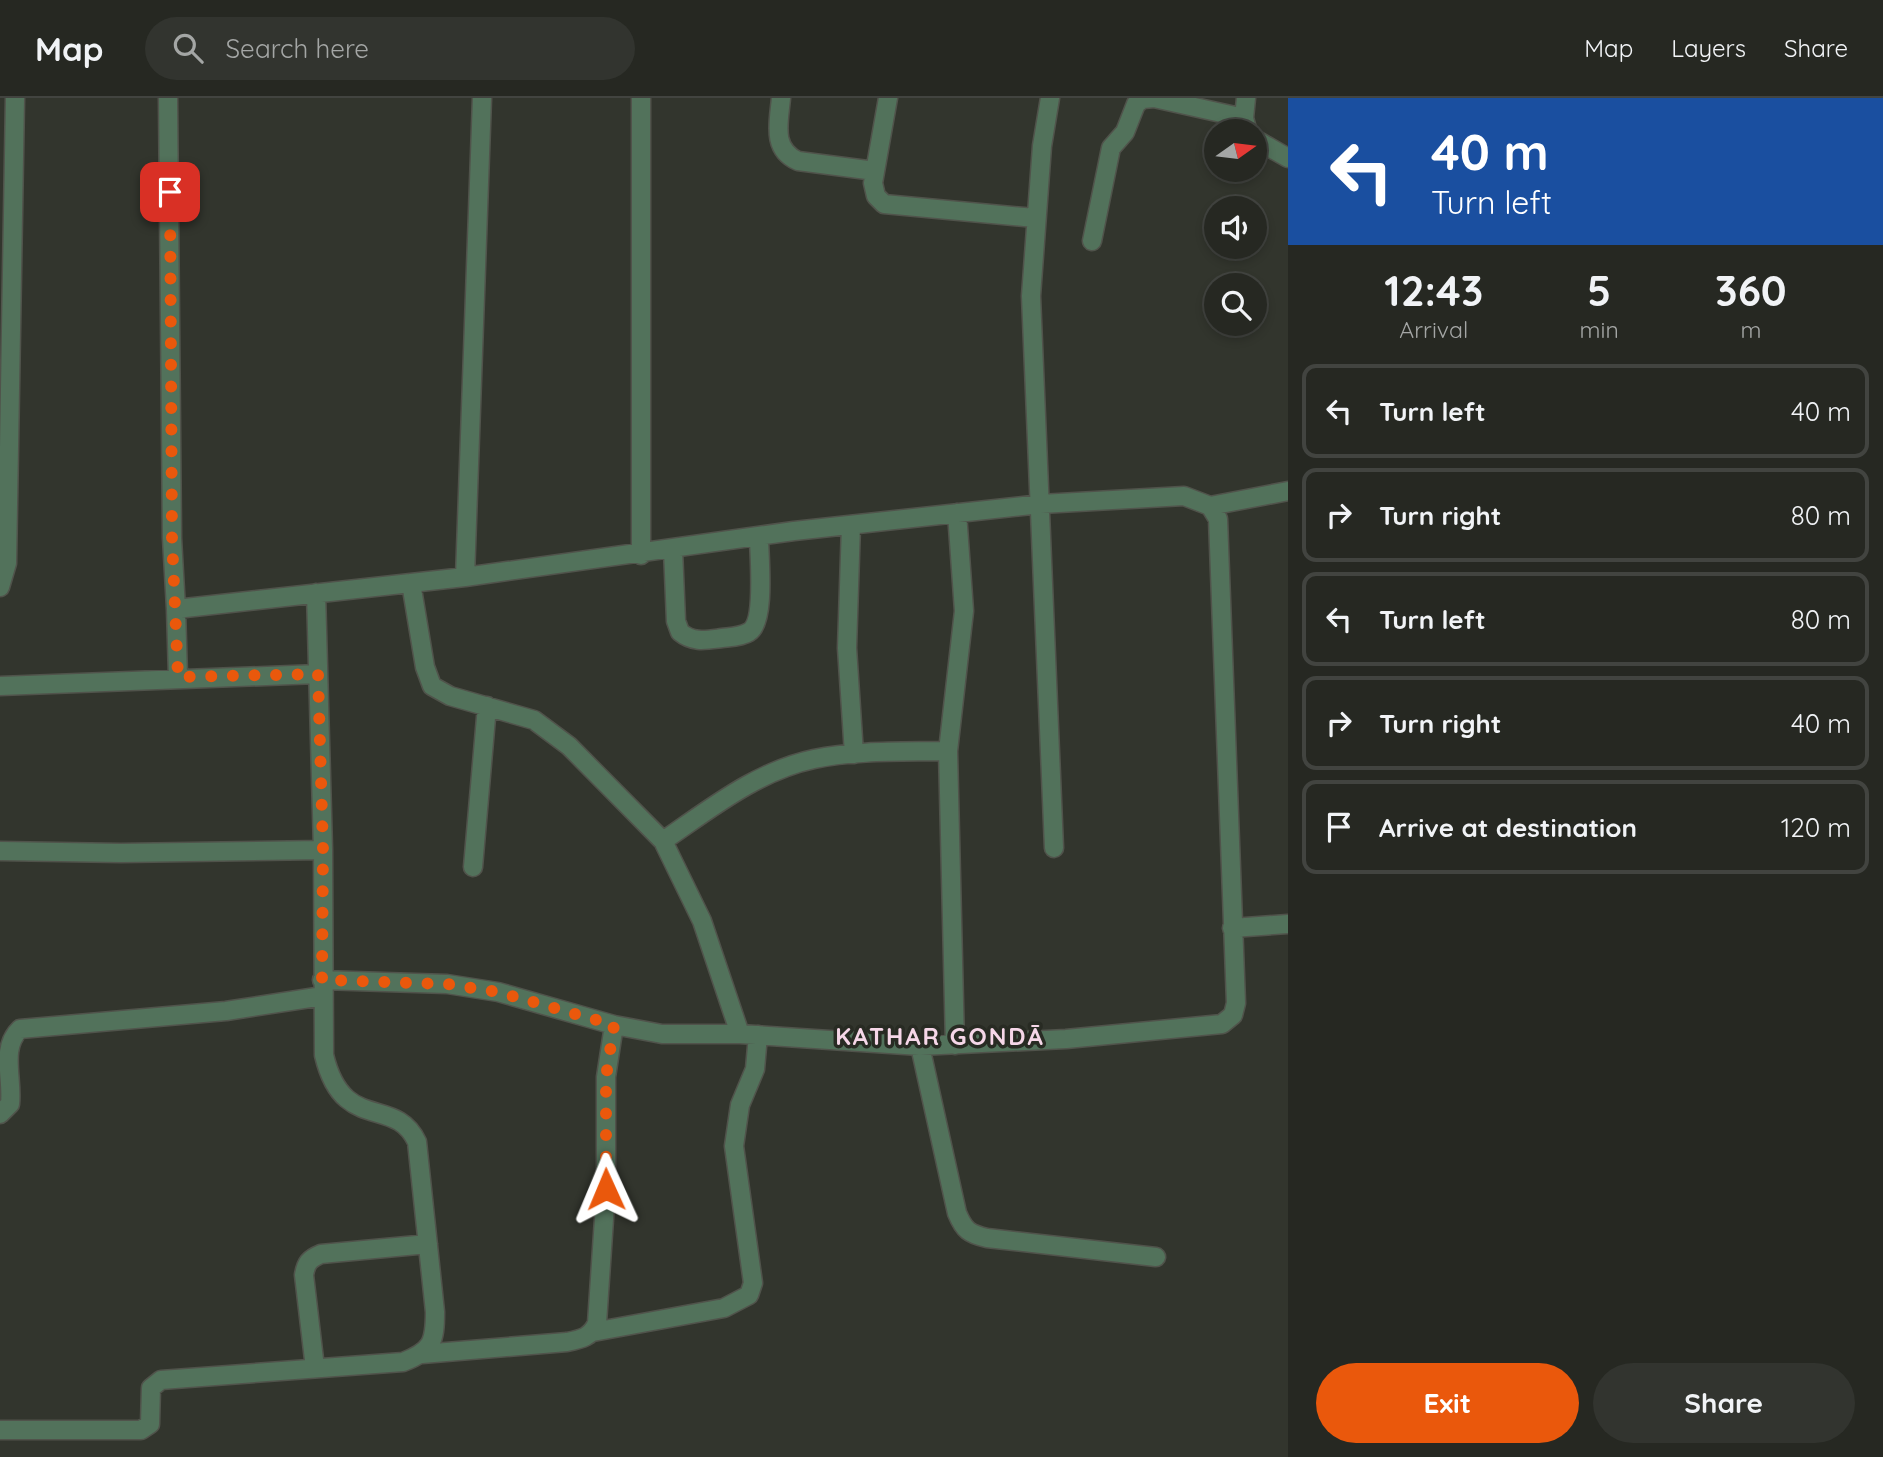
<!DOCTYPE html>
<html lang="en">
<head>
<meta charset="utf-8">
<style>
  :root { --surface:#262822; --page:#32342f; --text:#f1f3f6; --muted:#a4a6a5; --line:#424440; --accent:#ea580c }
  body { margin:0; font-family:Quicksand,sans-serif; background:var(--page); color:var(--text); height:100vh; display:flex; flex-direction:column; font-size:26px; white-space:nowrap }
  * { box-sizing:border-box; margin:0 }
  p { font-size:23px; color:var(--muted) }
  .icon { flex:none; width:38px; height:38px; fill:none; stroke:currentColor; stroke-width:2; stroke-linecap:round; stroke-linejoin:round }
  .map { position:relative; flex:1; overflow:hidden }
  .side { display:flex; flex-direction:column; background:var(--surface); width:595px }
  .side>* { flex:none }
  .banner { background:#1a4fa0; color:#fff; overflow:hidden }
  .needle { width:46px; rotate:76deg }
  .fabs { position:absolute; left:1204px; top:21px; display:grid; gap:14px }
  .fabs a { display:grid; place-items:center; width:63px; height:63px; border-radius:50%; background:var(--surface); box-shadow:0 4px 10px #0003,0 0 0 2px var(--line); font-size:35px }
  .pin { position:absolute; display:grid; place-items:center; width:60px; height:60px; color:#fff; margin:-30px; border-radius:14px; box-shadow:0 4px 10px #0006 }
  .me { position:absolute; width:77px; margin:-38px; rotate:359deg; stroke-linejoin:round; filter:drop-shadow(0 0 5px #0008) }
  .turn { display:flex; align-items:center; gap:24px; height:147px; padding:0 28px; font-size:32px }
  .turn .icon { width:91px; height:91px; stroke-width:2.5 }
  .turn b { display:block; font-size:49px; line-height:60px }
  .eta { display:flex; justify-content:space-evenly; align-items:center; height:119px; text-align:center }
  .eta b { font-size:42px; font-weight:800; line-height:49px }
  .action { display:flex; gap:14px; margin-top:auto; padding:14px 28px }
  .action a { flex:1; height:80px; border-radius:42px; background:var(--accent); color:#fff; font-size:28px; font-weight:800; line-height:80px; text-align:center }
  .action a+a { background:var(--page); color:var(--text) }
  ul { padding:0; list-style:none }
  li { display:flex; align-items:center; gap:21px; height:94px; margin:0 14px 10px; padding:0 14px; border:4px solid var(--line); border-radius:14px }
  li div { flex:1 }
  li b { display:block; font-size:26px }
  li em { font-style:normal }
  header { display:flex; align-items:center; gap:42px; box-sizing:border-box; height:98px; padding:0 35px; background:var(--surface); border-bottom:2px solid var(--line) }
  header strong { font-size:33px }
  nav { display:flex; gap:38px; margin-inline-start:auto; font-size:24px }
  .search { width:490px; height:63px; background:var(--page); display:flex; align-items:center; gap:18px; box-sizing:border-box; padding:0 24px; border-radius:38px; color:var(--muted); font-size:26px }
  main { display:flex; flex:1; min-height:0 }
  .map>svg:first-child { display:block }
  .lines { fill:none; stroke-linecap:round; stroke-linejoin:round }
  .street-casing { stroke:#50534b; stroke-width:21 }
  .street { stroke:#52725b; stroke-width:18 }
  .route { stroke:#ea580c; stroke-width:12; stroke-dasharray:0 21.6 }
  .labels { text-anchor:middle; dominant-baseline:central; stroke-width:7; stroke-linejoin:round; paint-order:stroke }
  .district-label { font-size:24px; font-weight:bold; letter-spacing:2px; fill:#f6d7e8; stroke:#282b23 }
</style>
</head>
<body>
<header>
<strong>Map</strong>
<div class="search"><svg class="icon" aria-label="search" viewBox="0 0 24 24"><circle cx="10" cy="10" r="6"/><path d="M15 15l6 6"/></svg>Search here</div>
<nav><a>Map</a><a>Layers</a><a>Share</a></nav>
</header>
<main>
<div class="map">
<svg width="1288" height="1359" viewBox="0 0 1288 1359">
  <rect width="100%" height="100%" fill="#32352d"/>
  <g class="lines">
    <g class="street-casing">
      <path id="street" d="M168 0 172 440 176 511
        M781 0C779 24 771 51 798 63L875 73
        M888 0 873 85 876 98 884 106 1035 120
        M1050 0 1042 48 1031 198 1054 750
        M1246 0 1244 20 1247 31
        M1255 41 1288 60
        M1092 143 1111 50 1125 34 1136 6 1143 1 1154 0 1244 20
        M1210 408 1288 393
        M851 427 847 550 854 656
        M673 452 676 523 680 534C693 545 706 542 722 540 730 539 741 539 749 534 766 524 759 458 759 439
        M641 457V0
        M465 479 482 0
        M411 485 425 569 432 588 450 598 534 622 569 648 663 743 702 823 740 936
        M0 489 7 465 15 0
        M316 495 323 752
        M178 579 176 511 465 479 794 433 1041 406 1184 398 1210 408 1218 421 1236 905 1233 917 1222 926 1066 941 920 948 740 936H662L614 927 498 894 447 886 322 882
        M0 588 318 576
        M948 653 964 513 957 415
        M663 743C710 711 757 673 814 661 857 652 904 654 948 653L955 947
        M0 753 121 755 323 752 324 957C343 1037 395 996 417 1044L435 1214C435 1244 432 1253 403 1264L161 1282 151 1290 150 1326 141 1332H0
        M473 769 487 608
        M1232 830 1288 826
        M920 948 957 1115C964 1132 969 1136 987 1140L1156 1159
        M0 1016 10 1006C13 980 0 950 20 931L226 913 323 898
        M593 1234 724 1210 749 1197 753 1185 734 1048 740 1007 755 971 758 937
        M422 1256 567 1244C582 1241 591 1239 597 1225L606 1091V979L614 927
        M315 1270 304 1177C306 1165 309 1161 321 1156L428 1146"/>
    </g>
    <use href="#street" class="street"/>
  </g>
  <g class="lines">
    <path class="route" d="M170 94 172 440 178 579 318 576 323 752 322 882 447 886 498 894 614 927 606 979V1091"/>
  </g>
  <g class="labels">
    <g class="district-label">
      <text x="940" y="938">KATHAR GONDĀ</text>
    </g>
  </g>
</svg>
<div class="fabs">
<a><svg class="needle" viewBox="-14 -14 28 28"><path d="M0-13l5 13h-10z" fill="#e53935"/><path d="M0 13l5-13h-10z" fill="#a4a6a5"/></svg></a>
<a><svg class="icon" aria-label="sound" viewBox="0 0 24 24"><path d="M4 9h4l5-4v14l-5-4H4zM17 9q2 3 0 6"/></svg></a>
<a><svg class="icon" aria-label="search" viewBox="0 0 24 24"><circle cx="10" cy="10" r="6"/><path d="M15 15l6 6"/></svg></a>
</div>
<div class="pin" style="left:170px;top:94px;background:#d93025"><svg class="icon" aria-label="arrive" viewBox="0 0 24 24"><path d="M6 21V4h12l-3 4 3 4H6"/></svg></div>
<svg class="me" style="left:606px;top:1091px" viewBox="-20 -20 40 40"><path d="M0-17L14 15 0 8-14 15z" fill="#ea580c" stroke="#fff" stroke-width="4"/></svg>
</div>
<section class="side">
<div class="banner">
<div class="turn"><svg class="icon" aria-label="left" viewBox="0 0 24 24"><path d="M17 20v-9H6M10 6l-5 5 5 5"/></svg><div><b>40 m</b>Turn left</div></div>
</div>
<div class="eta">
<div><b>12:43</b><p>Arrival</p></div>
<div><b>5</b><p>min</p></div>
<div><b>360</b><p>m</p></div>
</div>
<ul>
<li><svg class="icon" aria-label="left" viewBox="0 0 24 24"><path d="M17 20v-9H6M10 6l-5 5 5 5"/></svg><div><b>Turn left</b></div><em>40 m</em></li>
<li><svg class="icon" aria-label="right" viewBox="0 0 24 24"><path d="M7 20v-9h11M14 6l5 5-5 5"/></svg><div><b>Turn right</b></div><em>80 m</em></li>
<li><svg class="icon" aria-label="left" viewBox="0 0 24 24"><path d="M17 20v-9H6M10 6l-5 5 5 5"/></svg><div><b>Turn left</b></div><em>80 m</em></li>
<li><svg class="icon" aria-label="right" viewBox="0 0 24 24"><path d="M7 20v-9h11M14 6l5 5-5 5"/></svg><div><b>Turn right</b></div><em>40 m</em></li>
<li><svg class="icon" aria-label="arrive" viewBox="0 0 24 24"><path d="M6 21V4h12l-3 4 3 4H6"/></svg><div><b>Arrive at destination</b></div><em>120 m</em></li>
</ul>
<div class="action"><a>Exit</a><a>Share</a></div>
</section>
</main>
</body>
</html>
